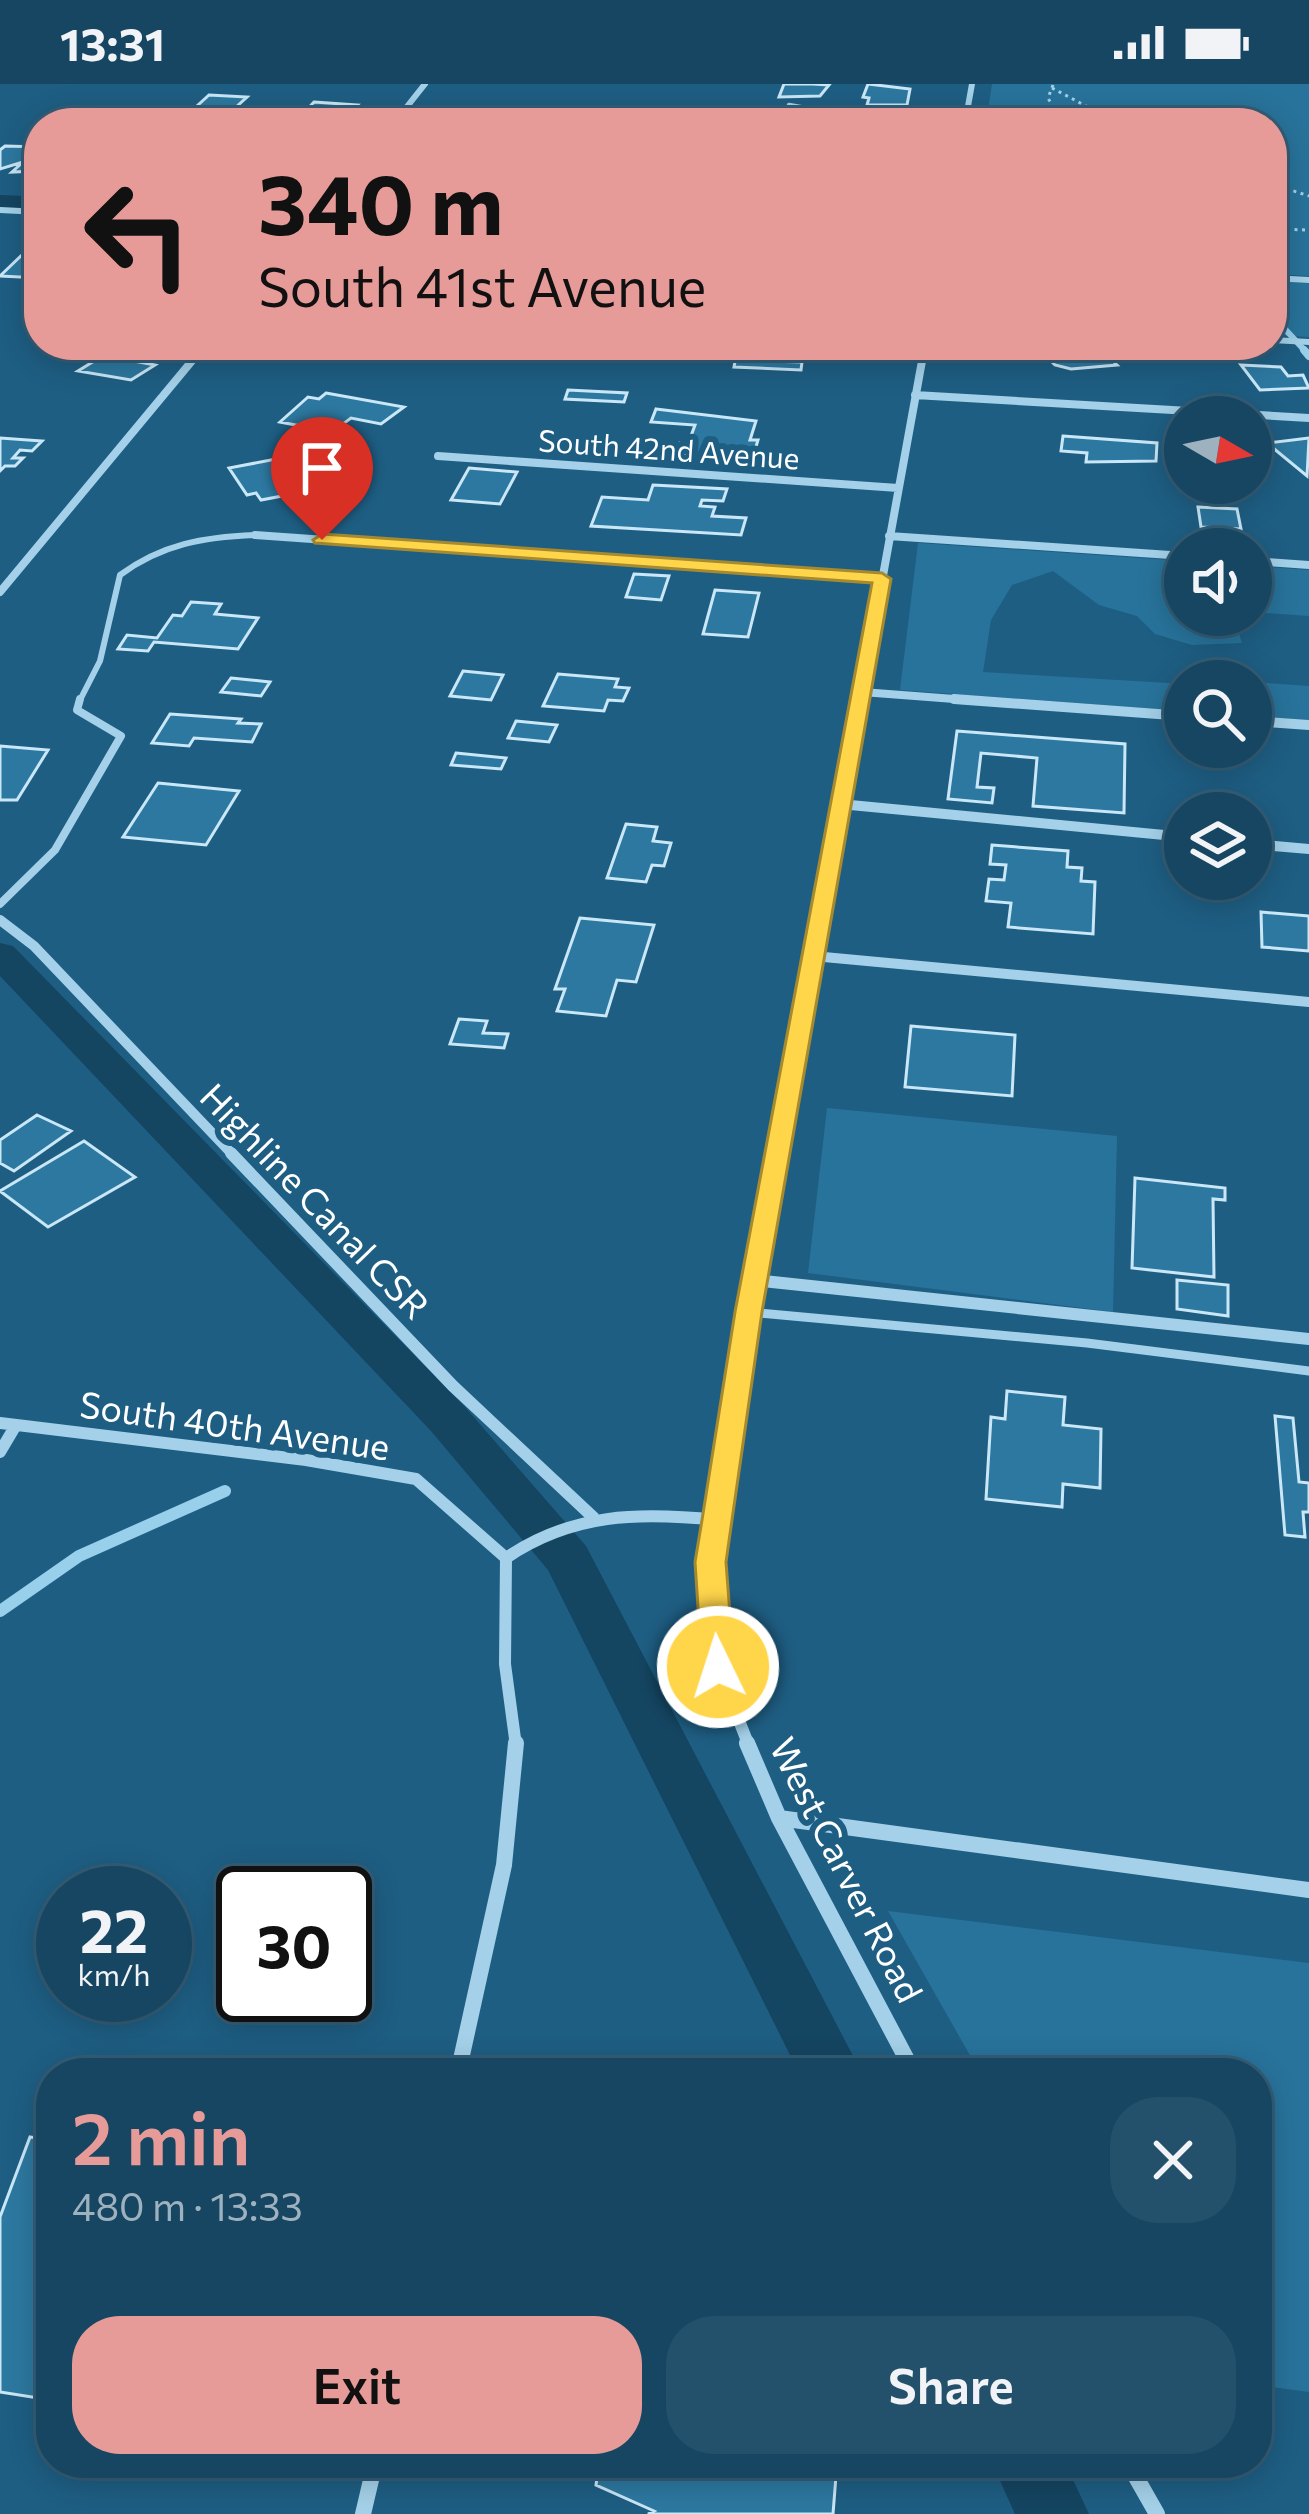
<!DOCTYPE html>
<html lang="en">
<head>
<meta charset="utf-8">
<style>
  :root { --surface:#164662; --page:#23506b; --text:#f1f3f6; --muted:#9eb1be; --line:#355e77; --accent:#e69b98 }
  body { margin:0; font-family:Commissioner,sans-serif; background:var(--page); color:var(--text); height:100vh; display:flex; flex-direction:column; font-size:45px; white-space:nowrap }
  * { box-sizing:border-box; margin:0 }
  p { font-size:39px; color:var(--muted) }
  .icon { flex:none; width:66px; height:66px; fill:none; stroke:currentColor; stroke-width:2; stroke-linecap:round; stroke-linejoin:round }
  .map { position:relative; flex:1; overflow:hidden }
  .details { position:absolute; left:36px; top:1974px; width:1236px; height:420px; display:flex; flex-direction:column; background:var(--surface); border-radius:48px; box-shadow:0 6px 30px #0003,0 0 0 3px var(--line) }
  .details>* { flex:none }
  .banner { position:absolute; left:24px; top:24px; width:1263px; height:252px; border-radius:48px; box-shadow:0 6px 30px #0003,0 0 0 3px var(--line); background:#e69b98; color:#111; overflow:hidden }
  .needle { width:78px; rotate:99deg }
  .controls { position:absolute; left:1164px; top:312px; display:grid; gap:24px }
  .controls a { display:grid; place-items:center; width:108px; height:108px; border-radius:50%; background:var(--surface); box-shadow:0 6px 30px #0003,0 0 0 3px var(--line); font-size:60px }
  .speed { position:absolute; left:36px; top:1782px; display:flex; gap:24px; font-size:60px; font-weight:700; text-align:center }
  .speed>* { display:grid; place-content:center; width:156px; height:156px; border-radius:50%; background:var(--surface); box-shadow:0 6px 30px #0003,0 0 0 3px var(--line); line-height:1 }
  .speed small { font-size:30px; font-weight:400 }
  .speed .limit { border:6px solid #111; border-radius:18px; background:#fff; color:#111 }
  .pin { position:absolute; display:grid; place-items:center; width:102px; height:102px; color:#fff; margin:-123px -51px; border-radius:50% 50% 50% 0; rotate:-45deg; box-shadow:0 0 12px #0007 }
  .pin .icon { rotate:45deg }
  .me { position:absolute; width:132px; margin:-66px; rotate:356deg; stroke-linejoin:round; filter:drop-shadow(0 0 9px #0008) }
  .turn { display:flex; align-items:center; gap:42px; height:252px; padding:0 36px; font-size:54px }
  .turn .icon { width:156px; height:156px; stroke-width:2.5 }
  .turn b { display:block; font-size:84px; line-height:102px }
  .round { display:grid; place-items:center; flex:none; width:126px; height:126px; border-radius:48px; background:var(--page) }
  .summary { display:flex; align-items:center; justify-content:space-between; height:204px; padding:0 36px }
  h1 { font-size:72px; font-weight:600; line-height:90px; color:var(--accent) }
  .primary-button { display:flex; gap:24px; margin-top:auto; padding:24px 36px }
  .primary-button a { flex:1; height:138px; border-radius:48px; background:var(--accent); color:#111; font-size:48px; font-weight:600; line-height:138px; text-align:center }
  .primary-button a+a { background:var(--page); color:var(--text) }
  .status { display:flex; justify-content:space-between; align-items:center; height:84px; padding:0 60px; background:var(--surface); direction:ltr }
  .status svg { height:33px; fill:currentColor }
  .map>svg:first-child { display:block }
  .green { fill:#28739b }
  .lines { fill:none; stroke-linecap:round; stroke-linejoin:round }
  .stream-far2 { stroke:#98cfeb; stroke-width:6 }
  .stream-far1 { stroke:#98cfeb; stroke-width:8 }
  .stream { stroke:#98cfeb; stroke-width:12 }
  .canal { fill:#144561; fill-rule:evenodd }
  .building { fill:#2d78a0; stroke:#c9e7f7; stroke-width:3 }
  .path { stroke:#a4d1e9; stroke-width:3; stroke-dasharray:3 4.5; stroke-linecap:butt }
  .lane-far3 { stroke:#a4d1e9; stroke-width:4.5 }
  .lane-far2 { stroke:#a4d1e9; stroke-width:6 }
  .lane-far1 { stroke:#a4d1e9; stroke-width:8 }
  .lane { stroke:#a4d1e9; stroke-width:9 }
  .street-far4 { stroke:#a4d1e9; stroke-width:6 }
  .street-far3 { stroke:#a4d1e9; stroke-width:8 }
  .street-far2 { stroke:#a4d1e9; stroke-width:10 }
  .street-far1 { stroke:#a4d1e9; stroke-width:12 }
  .street { stroke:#a4d1e9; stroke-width:16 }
  .route { fill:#ffd54a; stroke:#a68a30; stroke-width:3 }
  .labels { text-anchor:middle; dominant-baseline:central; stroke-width:12; stroke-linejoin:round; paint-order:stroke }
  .far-street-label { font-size:30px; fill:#fff; stroke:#1e5e83 }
  .street-label { font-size:36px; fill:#fff; stroke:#1e5e83 }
</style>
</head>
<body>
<div class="status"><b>13:31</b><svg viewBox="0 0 49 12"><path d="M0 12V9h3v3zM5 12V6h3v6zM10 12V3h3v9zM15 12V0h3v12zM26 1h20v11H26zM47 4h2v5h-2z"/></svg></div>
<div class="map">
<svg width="1309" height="2430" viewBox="0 0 1309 2430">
  <rect width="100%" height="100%" fill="#1e5e83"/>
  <path class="green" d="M992 0H1309V192L1272 190V39H986Z
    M1272 197 1309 199V253L1272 251Z
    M918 459 1185 477V531H1233L1242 559 1192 561 1155 550 1137 532 1099 521 1053 487 1012 501 991 536 983 588 1185 600V627L900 606Z
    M1251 482 1309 486V532L1251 528Z
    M1251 598 1309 602V636L1251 632Z
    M827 1024 1117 1052 1113 1228 808 1189Z
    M888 1827 1309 1879V2308L1257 2301V1989H980Z"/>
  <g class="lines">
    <path class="stream-far2" d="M1272 231 1307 269"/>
    <path class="stream-far1" d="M1304 266 1309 272"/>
    <path class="stream" d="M0 1527 79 1472 225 1407"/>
    <path class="canal" d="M0 111 24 112 35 118 24 124 0 123Z
      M0 859 13 862 465 1323 586 1462 862 1989H799L548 1486 431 1347 0 892Z
      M992 2379H1065L1089 2430H1015Z"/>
  </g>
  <path class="building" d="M784 0H813L829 1 820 12 779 13Z
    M868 0 910 5 907 21H867L869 14 863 13Z
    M209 11 247 13 223 35 185 33Z
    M314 18 357 21 341 34 301 32Z
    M5 62 39 63V87L12 88 23 78 0 85V66Z
    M24 169 39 170V194L0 192Z
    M105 261H144L123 275 155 281 131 296 78 287 112 266 100 264Z
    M1163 261H1190L1189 277 1162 275Z
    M1072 268 1076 272 1104 269 1117 281 1071 285 1055 281 1044 270Z
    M736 272 766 277 802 278 801 286 734 283Z
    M1241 281 1281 283 1288 292 1303 291 1309 304 1260 306Z
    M568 306 627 309 624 318 565 315Z
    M326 309 404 323 381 340 351 334 332 348 280 338 308 313 319 315Z
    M656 325 756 337 750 356H758L755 366 746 365 743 375 676 371 680 359 688 360 695 341 651 338Z
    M1063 352 1157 359 1156 377 1086 378 1087 369 1061 367Z
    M0 354 42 357 32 367 20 366 13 374H23L15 382H5L0 387Z
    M1309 354 1307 392 1267 359Z
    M287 373 300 387 334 381 350 399 261 416 256 409 247 411 229 384Z
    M469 384 517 388 500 420 451 416Z
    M653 401 727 405 723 417 702 416 700 422 715 423 712 432 746 434 741 451 591 442 602 413 648 416Z
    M1198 423 1237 425 1241 445 1201 443Z
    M634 490 669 492 661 516 626 513Z
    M715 506 759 509 748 553 703 550Z
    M191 518 221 520 215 530 258 534 238 565 154 558 148 567 118 565 127 551 157 554 173 531 182 532Z
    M463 587 503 591 491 616 450 612Z
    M558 590 618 595 615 603 629 604 623 617 608 616 604 627 543 622Z
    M231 594 270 598 261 612 221 608Z
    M170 630 241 635 238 639 261 640 252 658 194 654 189 662 152 659Z
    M516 637 557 641 549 658 508 654Z
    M957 647 1125 660 1124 729 1033 722 1037 674 981 669 977 703 994 704 992 719 948 715Z
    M0 662 48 666 17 716H0Z
    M456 669 506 674 501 685 451 681Z
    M158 699 239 707 206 761 123 753Z
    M626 740 657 743 653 757 671 759 664 782 652 781 646 798 607 794Z
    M992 761 1068 767 1067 783 1082 784 1081 797 1095 798 1093 850 1008 843 1011 819 986 817 989 795 1004 796 1006 781 990 780Z
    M1261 828 1309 832V867L1262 863Z
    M580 834 654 841 636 898 617 896 606 932 557 927 565 905H555Z
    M459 935 487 937 483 949 508 950 504 964 450 960Z
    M911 942 1015 951 1012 1012 905 1003Z
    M37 1031 71 1047 14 1087 0 1079V1056Z
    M84 1057 135 1093 48 1143 0 1107Z
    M1135 1094 1225 1104V1116L1213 1115 1214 1193 1132 1184Z
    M1177 1196 1228 1201V1232L1177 1225Z
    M1007 1307 1065 1313 1063 1341 1101 1345 1100 1404 1063 1400 1062 1423 986 1415 991 1333 1005 1335Z
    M1275 1332 1293 1334 1299 1398 1309 1399V1428H1303L1305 1453 1285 1451Z
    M30 2053 51 2056V2316L0 2308V2133Z
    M599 2379H837L833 2430H648L654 2427 596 2401Z"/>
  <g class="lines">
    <path class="path" d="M1053 1 1048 14 1062 39
      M1052 4 1118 39
      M1272 100 1309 112
      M1272 145 1309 146
      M1272 160 1290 169"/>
    <path class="lane-far3" d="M789 21 890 39"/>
    <path class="lane-far2" d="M79 618 100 577 120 491C162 460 204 453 255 451"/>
    <path class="lane-far1" d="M0 820 55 766 121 652 77 626 80 615"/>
    <path class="lane" d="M749 1228 1087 1259 1309 1287"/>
    <path class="street-far4" d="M394 39 425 0
      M965 39 972 0
      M0 126 39 128
      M1272 194 1309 196
      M1272 256 1309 258
      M198 269 205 261
      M923 269 925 261"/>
    <path class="street-far3" d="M915 311 1309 334
      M438 372 898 404
      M255 451 882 495
      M889 452 1185 472
      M1251 477 1309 481
      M0 508 201 266
      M862 608 994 618
      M860 618 924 266"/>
    <path class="street-far2" d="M954 615 1185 632
      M1251 637 1309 641
      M840 720 1185 753
      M1251 760 1309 765
      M0 836 34 862 234 1072
      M813 872 1309 918
      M777 1072 860 615"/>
    <path class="street-far1" d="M231 1069 453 1302 594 1434
      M754 1196 1309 1255
      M0 1339 306 1376 416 1395 506 1474
      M0 1368 16 1341
      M516 1662 505 1580 506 1474C572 1429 639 1428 717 1436
      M749 1662 718 1583 711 1478 777 1069"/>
    <path class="street" d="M747 1659 779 1734 914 1989
      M779 1734 1309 1806
      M458 1989 504 1781 516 1659
      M1128 2379 1157 2430
      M363 2430 375 2379"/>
  </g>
  <path class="route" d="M322 450 882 489 891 495 762 1228 732 1436 726 1478 734 1583 730 1592 718 1595 707 1592 702 1583 695 1478 702 1436 735 1228 872 499 315 459 313 456Z"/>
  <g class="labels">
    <g class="far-street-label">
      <text transform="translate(669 364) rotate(4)">South 42nd Avenue</text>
    </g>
    <g class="street-label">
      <text transform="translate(316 1116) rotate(46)">Highline Canal CSR</text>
      <text transform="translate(235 1340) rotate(8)">South 40th Avenue</text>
      <text transform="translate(848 1785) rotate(63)">West Carver Road</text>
    </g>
  </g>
</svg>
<div class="controls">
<a><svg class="needle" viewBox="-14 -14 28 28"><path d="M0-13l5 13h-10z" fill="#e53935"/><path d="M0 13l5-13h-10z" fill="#9eb1be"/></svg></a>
<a><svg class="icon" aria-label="sound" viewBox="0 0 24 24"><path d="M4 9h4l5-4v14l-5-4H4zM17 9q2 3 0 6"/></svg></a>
<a><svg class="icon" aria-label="search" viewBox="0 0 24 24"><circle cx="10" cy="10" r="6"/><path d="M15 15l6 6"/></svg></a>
<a><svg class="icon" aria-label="layers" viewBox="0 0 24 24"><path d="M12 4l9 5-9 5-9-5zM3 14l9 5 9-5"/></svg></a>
</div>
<div class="speed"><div>22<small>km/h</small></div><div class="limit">30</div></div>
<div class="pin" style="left:322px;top:456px;background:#d93025"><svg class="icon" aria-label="arrive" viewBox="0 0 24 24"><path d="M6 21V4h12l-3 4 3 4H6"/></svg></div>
<svg class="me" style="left:718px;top:1583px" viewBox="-20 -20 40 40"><circle r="17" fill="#ffd54a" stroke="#fff" stroke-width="3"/><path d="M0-11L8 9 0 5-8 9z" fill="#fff"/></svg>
<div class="banner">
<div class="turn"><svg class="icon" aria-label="left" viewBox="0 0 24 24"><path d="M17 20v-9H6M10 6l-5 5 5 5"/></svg><div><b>340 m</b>South 41st Avenue</div></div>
</div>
<section class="details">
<div class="summary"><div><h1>2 min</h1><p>480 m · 13:33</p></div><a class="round"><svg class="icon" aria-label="close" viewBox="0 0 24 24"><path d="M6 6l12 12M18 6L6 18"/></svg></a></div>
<div class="primary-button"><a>Exit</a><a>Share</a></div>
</section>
</div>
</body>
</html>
